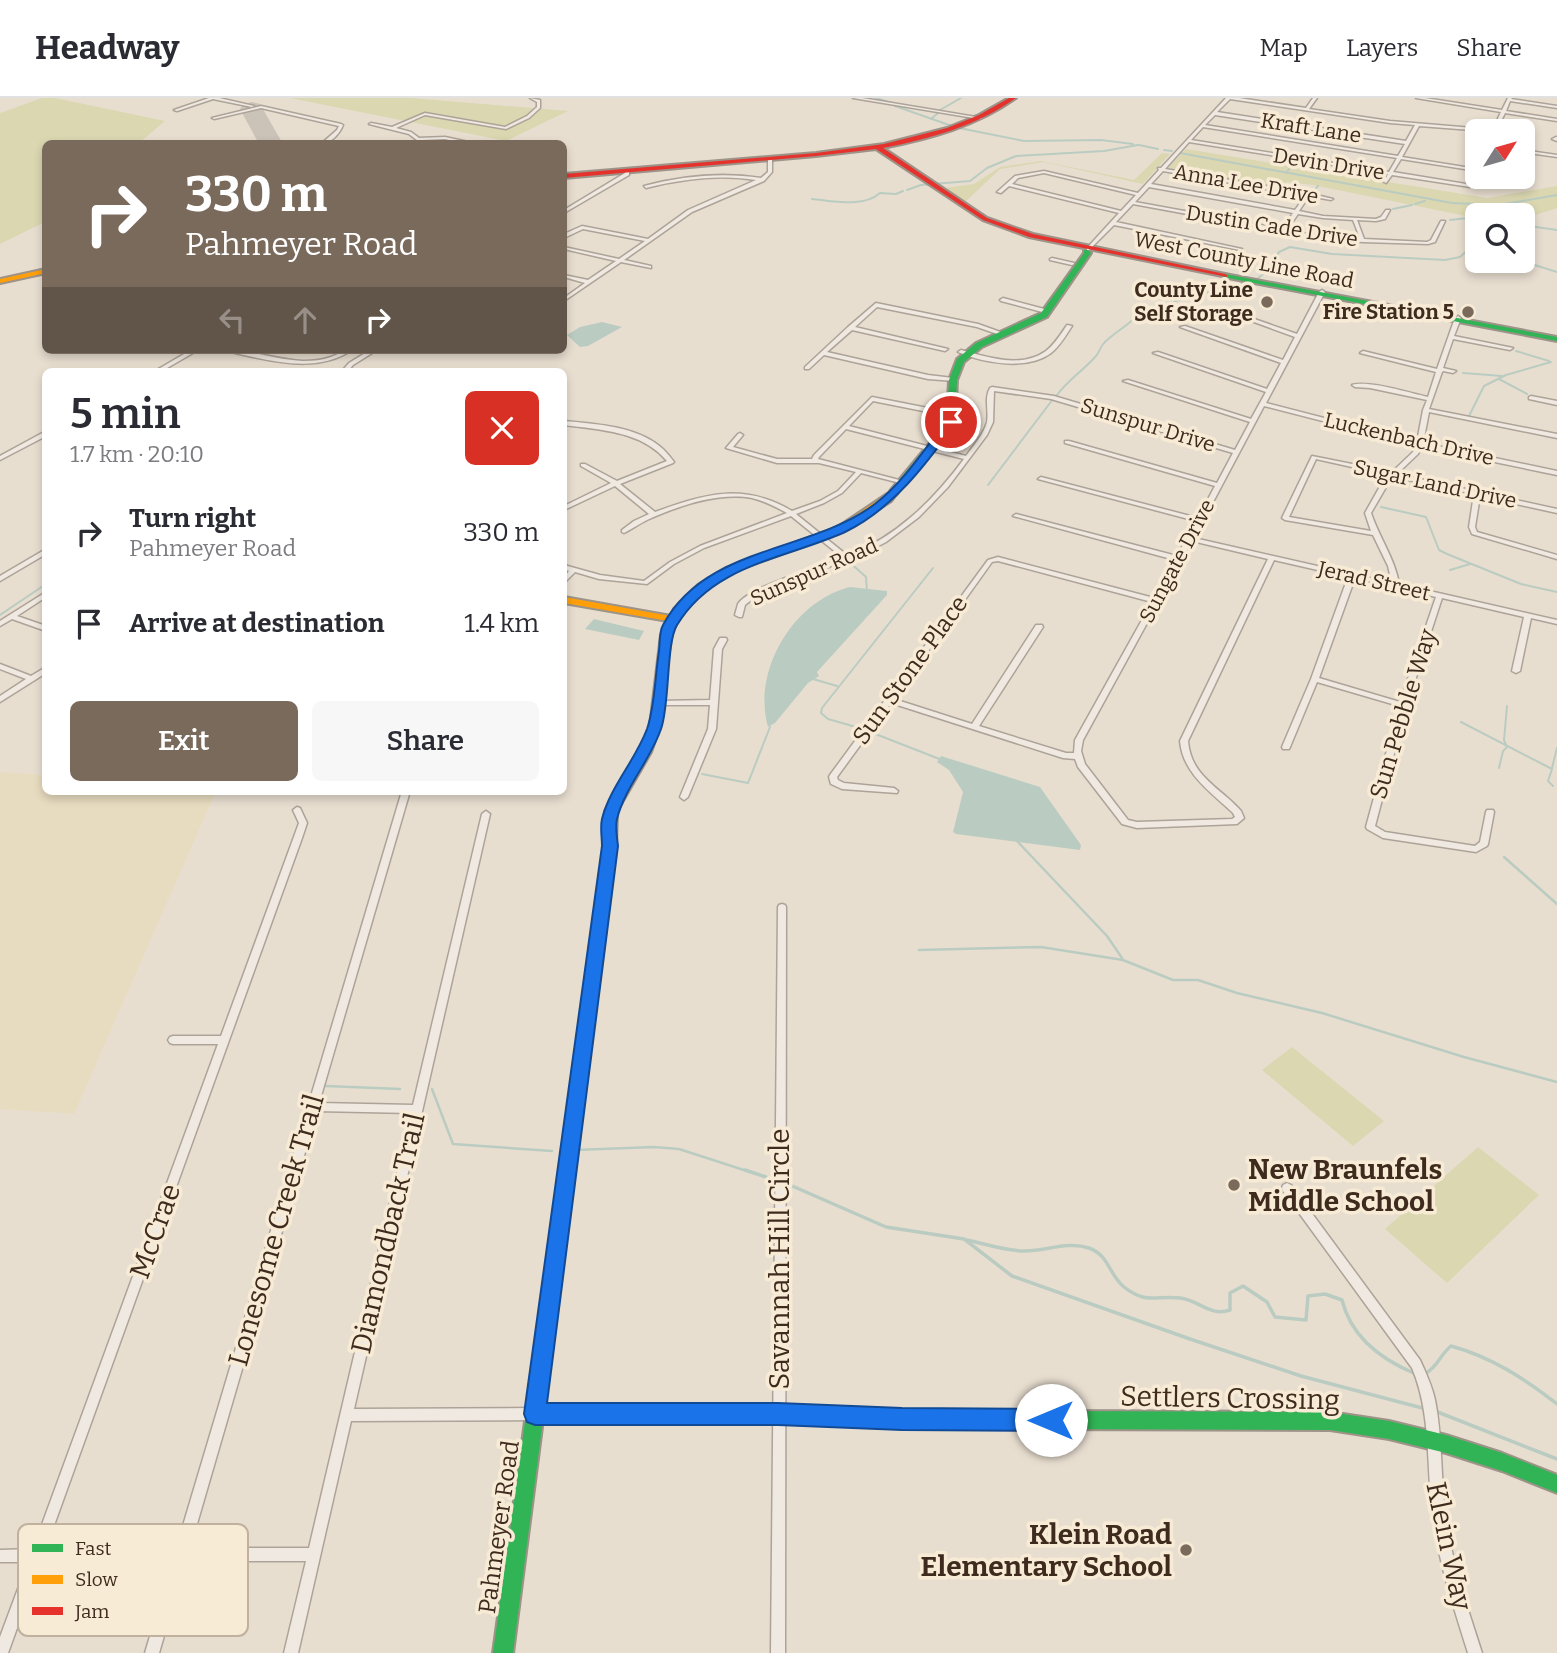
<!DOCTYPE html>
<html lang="en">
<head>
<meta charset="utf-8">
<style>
  :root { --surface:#fff; --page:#f7f7f7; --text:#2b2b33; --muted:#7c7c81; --line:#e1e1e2; --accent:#7a6a5c }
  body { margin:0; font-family:Bitter,serif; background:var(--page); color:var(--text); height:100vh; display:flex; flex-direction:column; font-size:26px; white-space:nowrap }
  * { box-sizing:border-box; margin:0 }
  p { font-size:23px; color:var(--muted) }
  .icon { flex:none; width:38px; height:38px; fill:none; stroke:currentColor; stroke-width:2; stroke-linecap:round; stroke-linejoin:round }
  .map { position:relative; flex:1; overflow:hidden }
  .side { position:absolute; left:42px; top:270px; width:525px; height:427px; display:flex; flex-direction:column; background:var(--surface); border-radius:10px; box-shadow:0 4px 10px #0003 }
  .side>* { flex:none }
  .top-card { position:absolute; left:42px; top:42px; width:525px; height:214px; border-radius:10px; box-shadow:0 4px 10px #0003; background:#7a6a5c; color:#fff; overflow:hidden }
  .needle { width:46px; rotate:53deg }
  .tools { position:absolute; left:1465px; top:21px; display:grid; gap:14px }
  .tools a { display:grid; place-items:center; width:70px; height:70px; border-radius:10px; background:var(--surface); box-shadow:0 4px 10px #0003; font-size:35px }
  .pin { position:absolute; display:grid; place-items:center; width:60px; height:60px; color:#fff; margin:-30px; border:4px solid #fff; border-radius:50%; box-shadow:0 2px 7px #0007 }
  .me { position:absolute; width:77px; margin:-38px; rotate:270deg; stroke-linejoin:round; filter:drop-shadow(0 0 5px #0008) }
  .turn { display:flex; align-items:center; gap:24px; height:147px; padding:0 28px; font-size:32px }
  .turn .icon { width:91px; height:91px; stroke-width:2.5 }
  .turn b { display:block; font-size:49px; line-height:60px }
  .lanes { display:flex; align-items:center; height:66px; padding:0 28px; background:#0003; justify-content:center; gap:35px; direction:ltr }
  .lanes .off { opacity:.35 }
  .round { display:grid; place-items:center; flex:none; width:74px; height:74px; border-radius:10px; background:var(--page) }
  .headline { display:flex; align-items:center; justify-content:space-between; height:119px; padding:0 28px }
  h1 { font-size:42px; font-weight:600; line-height:52px }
  .action { display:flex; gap:14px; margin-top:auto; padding:14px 28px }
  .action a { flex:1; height:80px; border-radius:10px; background:var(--accent); color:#fff; font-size:28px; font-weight:600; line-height:80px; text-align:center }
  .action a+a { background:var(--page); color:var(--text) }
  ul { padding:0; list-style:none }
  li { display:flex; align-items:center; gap:21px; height:91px; padding:0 28px }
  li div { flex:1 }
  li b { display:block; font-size:26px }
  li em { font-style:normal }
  header { display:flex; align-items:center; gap:42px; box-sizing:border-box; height:98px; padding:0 35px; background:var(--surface); border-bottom:2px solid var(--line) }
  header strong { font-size:33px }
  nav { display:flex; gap:38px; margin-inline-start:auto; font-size:24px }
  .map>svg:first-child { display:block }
  .farmland { fill:#e8dcc0 }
  .green { fill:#dad7b1 }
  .water { fill:#baccc1 }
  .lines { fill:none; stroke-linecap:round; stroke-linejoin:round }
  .stream-far2 { stroke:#baccc1; stroke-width:2 }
  .stream-far1 { stroke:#baccc1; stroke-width:2.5 }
  .stream { stroke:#baccc1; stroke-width:3.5 }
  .runway { fill:#cbc3b8; fill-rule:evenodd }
  .street-casing { stroke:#ada398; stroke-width:3 }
  .fast-casing { stroke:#9d9388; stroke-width:4 }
  .slow-casing { stroke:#9d9388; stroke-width:4 }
  .jam-casing { stroke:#9d9388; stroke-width:4 }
  .street { fill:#efe9e1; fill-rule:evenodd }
  .fast { fill:#30b455; fill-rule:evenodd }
  .slow { fill:#ff9f0a; fill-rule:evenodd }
  .jam { fill:#e5322d; fill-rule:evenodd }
  .route { fill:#1a73e8; stroke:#114b97; stroke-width:2 }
  .poi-dot { fill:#7a6a5c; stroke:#f8ebd5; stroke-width:2.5 }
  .labels { text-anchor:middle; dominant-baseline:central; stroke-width:7; stroke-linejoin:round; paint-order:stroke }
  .far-street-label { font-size:21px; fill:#3e2b1e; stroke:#f8ebd5 }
  .far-poi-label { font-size:21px; font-weight:bold; fill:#3e2b1e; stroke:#f8ebd5; text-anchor:end }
  .street-label { font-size:24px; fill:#3e2b1e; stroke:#f8ebd5 }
  .near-poi-label { font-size:28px; font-weight:bold; fill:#3e2b1e; stroke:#f8ebd5; text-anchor:start }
  .near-street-label { font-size:28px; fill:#3e2b1e; stroke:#f8ebd5 }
  .key { fill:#f8ebd5; stroke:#c0b19e; stroke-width:2 }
  .key-label { font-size:19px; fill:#3e2b1e }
</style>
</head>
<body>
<header>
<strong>Headway</strong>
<nav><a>Map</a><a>Layers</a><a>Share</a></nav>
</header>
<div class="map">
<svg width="1557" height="1555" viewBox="0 0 1557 1555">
  <rect width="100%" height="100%" fill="#e8ded0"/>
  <path class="farmland" d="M0 674 45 677 46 693H216L74 1016 0 1011Z"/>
  <path class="green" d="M42 0H55L165 23 139 45 46 46 45 124 0 146V15Z
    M290 0H411L568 13 506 43Z
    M1186 51 1487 100 1557 88V110L1523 121 1522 117 1471 119 1313 87 1287 84 1283 91 1168 70Z
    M1162 55 1170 56 1143 86 1044 64 1000 71 965 104 945 90 974 86 1000 69 1041 63 1134 82Z
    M1292 949 1384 1023 1353 1048 1262 972Z
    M1478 1049 1539 1097 1447 1185 1385 1131Z"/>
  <path class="water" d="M602 224 622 229 588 248 580 249 567 237 580 229Z
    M850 489 887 493V497L817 574 819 578 808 585 775 625 768 629C752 573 793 503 850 489Z
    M594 521 644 533 639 542 585 531Z
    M941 658 1040 689 1081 747 1080 752 956 736 953 734 963 694 949 672 937 664Z"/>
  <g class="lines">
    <path class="stream-far2" d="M876 0 892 5
      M895 8 952 28
      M940 12 961 0
      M931 21 938 15
      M959 30 1024 43 1101 42 1133 46
      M1139 47 1158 51
      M1164 52 1172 53
      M1180 55 1452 105 1499 107 1557 97
      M1286 75 1297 61
      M907 92 921 87 970 83 987 70 1016 58 1104 53 1138 47
      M1312 95 1318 88
      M812 101C833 103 863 110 880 95L896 96 903 93
      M1415 106 1425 103
      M1499 107 1507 117
      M1393 111 1412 107
      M1450 122 1477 119
      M1522 127 1557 132
      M1477 137V142
      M1522 163 1557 174
      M1258 180 1266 174 1279 154 1290 149 1332 156 1445 162 1460 159 1477 144
      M1159 208 1174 223
      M1516 253 1549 263
      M1463 275 1502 278
      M1499 281 1527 296
      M1057 297C1068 282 1084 272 1096 258 1100 254 1100 248 1105 244 1117 232 1132 226 1142 212L1246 184
      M1469 318 1484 288 1506 277 1551 264
      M988 387 1053 301
      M1381 409 1426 419 1439 452 1447 456 1521 486 1557 494
      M847 462 866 479 867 494
      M1450 472 1470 466
      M0 517 46 486
      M813 581 837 588
      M1461 624 1552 671 1548 683 1553 688
      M856 629 828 621 821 615 822 610 933 470
      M873 635 942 662
      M1499 670 1503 653 1507 649 1504 642 1507 608
      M1552 670 1557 650
      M702 676 748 685 770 629"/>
    <path class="stream-far1" d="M1017 743 1107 838 1122 860
      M1504 759 1557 806
      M919 852 1041 849 1123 862 1173 882H1198L1237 895 1322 915 1464 959 1557 984
      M326 988 400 991
      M432 991 453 1046 552 1053
      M575 1052 654 1049 679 1051 750 1074"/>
    <path class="stream" d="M745 1072 766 1079
      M790 1087 886 1129 964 1141 1012 1178 1190 1241 1301 1278 1426 1311
      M967 1142C986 1146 1006 1153 1025 1153 1046 1153 1068 1143 1089 1150 1109 1157 1109 1177 1124 1189 1147 1207 1156 1197 1180 1200 1199 1202 1210 1219 1230 1212V1195L1243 1188 1267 1204 1275 1219 1306 1222 1308 1198 1325 1196 1342 1202C1351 1239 1382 1262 1416 1276
      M1425 1276C1439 1267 1439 1258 1451 1248 1491 1259 1524 1280 1557 1306
      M1435 1313 1557 1361"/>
    <path class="runway" d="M252 4 260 6 283 46H259L240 11 244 6Z"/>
    <g class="street-casing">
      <path id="street" d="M209 0H219L254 8 252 9 213 1 177 13 174 12Z
        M530 0 540 2V10L529 20 506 31 425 17 396 30 411 34 419 40 445 39 478 46H467L445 41 422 42 427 46H422L409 36 369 26 371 25 392 29 425 15 505 29 527 18 537 9V4Z
        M853 0H862L982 20 980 21Z
        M1226 0H1239L1306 10 1313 0H1317L1309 11 1390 23 1485 31 1495 27 1501 14 1416 0H1425L1502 12 1508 0H1512L1511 1 1557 8V10L1510 3 1506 13 1557 21V23L1505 15 1498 29 1485 33 1419 28 1402 59 1477 71V73L1401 61 1393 74 1472 87 1470 89 1392 77 1386 85 1384 84 1388 76 1189 44 1165 71 1308 95 1333 101 1331 102 1309 98 1299 113 1323 118 1376 121 1381 119 1386 112H1390L1385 121 1376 123 1357 122 1364 141 1427 144 1431 142 1441 123H1445L1435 144 1428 146 1363 144 1323 141 1133 106 1116 124 1242 151 1240 152 1114 127 1089 152H1087V150L1119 115 1009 88 1001 95 997 94 1015 78 1044 73 1138 95 1159 72 1158 70H1161ZM1230 1 1390 25 1415 27 1406 43 1217 14ZM1215 17 1405 46 1398 58 1205 27ZM1203 29 1397 60 1389 74 1191 42ZM1163 73 1305 98 1295 112 1151 86ZM1044 75 1136 97 1121 113 1012 86 1018 80ZM1149 89 1293 115 1283 131 1135 104ZM1298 116 1323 120 1353 122 1360 140 1323 139 1287 132Z
        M261 8 341 26 343 27C340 35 331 46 321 46L337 32 339 28 261 10 214 21 212 20Z
        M1556 39H1557V43L1552 41Z
        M1522 52 1557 57V59L1522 54Z
        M770 59 772 60V74L764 83 692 114 624 162 651 168V170L621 164 564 203V200L585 185 564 179V177L588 182 616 163 564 151V149L619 161 645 143 583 131 566 139H564V136L582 128 648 141 688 112 756 82C721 76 681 81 646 90L644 88C681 78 723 74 761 80L768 74V60Z
        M625 71 629 72V77L564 115V112L625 75Z
        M1052 160 1074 165V166L1072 167 1050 162V161Z
        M1322 192 1325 194 1266 305 1417 344 1423 312 1427 302 1370 290 1355 289 1352 287C1369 282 1409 295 1428 299L1436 274 1360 255 1363 253 1437 271 1455 220 1458 218 1461 220 1454 238 1513 250 1510 252 1453 241 1443 270 1456 273 1453 275 1443 273 1442 274 1429 311 1557 336V340L1429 314 1423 345 1557 373V377L1422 349 1418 356 1397 376 1557 411V415L1480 398 1475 429 1477 434 1557 457V461L1472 436 1469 429 1474 396 1394 379 1389 384 1371 415C1379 439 1395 461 1399 486L1557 522V526L1531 520 1520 573 1516 575 1512 573 1524 519 1442 500 1407 607 1375 728 1385 734 1475 748 1480 744 1486 714 1487 712H1493L1494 714 1488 746 1487 748 1476 754 1383 740 1367 731 1366 729 1399 608 1317 584 1290 649 1289 651H1283L1282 649 1311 581 1348 479 1274 462 1188 643C1191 679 1220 689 1241 713L1244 720 1237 726 1137 730 1122 726 1078 669 1075 661 1063 660 891 605 837 679 838 682 844 685 894 690 898 693 897 695 842 691 831 686 829 679 830 677 988 462 998 459 1154 500 1175 462 1013 418 1016 416 1177 458 1196 423 1038 381 1041 379 1198 420 1215 388 1065 345V343H1069L1217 385 1233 355 1051 301 994 293 993 324 987 337 948 389 919 419 886 444 867 454 784 486 756 498 745 507 742 519H739L735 517C736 513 737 510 738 506 748 489 822 468 843 460L791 418 704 450 674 466 647 486 599 481 575 474 566 483 564 484V479L569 473 564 471V467L600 477 644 483 670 464 700 448 787 415C776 409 765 403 752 400 718 394 678 408 647 422 639 426 632 431 624 435L622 434V432L634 423 649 416 615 388 564 412V408L611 385 581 368V366H585L617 383 667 363C642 333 601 332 564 327V323C596 326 638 328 663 351 667 355 671 360 674 364L673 365 620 386 655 414C705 396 743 384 792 413L820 403 838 393 856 374 819 365H777L726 350 738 336 740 335 743 337 733 349 777 361H812L814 357 872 299 953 315 956 317 953 319 873 303 849 328 966 358C973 348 984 336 987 324 989 312 984 300 990 290L992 289 1054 298 1235 352 1250 324 1123 283 1128 282 1251 321 1266 294 1153 255 1158 254 1267 291 1281 265 1180 229 1185 228 1283 262 1295 239 1221 212 1226 211 1297 236 1319 194ZM1264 308 1416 347 1413 354 1392 374 1312 358 1282 420 1285 422 1373 437 1388 468 1392 485 1194 440ZM846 331 964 361C933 403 897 438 848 458L796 416 824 405 842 395 861 375 904 386 907 384 818 361 819 359ZM1316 361 1388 377 1383 383 1365 415 1371 433 1289 419ZM1192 443 1268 461 1180 643C1183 676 1211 694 1233 715L1235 719 1232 721 1137 724 1128 722 1085 666 1081 653 1083 642ZM998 463 1152 504 1075 642 1074 655H1066L979 628 1043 529 1042 527H1036L972 626 894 601 992 464ZM1355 480 1436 499 1400 604 1319 580Z
        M1003 200 1048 212 1049 213 1046 215 1001 203 1000 202Z
        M876 205 978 226 1006 236 1003 238 977 229 877 209 855 229 948 251 945 253 852 232 827 254 928 277 953 280 956 282 955 283 928 281 824 257 809 271H805V269L848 229Z
        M1067 227 1072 228C1066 237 1060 248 1051 255 1027 273 983 265 958 254L961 252C988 259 1021 271 1046 253 1055 246 1061 236 1067 227Z
        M191 252H198L162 273H155Z
        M226 252C252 252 277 262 303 263 313 263 322 262 331 259 339 256 343 252 352 252 322 272 286 266 253 259 244 257 234 255 226 252Z
        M370 252H377L353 267 348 273H342L349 265Z
        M1531 298 1557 303V307L1529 301V299Z
        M46 333V338L0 362V358Z
        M46 451V456L0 483V478Z
        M46 494V499L17 518 46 528V533L12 521 0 528V523Z
        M720 540H726L727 542 722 551 716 631 688 699 684 702 680 699 708 631 710 607H659L655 605 659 603 710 602 714 551Z
        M0 566 31 578 46 569V575L0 604V598L26 581 0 571Z
        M402 693H410L319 1005 413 1007 482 716 486 713 490 716 354 1311 535 1310 539 1312 541 1316 539 1320 535 1322 351 1323 298 1555H284L306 1463H186L159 1555H145ZM317 1013 411 1015 309 1450H190Z
        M297 709 300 710 307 725 302 740 8 1555H0V1539L28 1464H0V1452L33 1451 218 946H173L170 945 168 942 170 939 173 938H221L299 725 293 712Z
        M782 806 785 807 786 809 785 1555H771L778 809 779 807Z
        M1287 1085 1291 1087 1420 1262C1426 1275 1432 1288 1435 1302 1443 1341 1440 1381 1446 1420 1452 1466 1468 1511 1482 1555H1468C1454 1510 1439 1466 1433 1419 1426 1369 1432 1317 1412 1270L1283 1093 1282 1090 1283 1087Z"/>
    </g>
    <g class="fast-casing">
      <path id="fast" d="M1084 152H1088L1091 155 1047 219 982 249 964 264 957 282 955 324 896 397H890V393L947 324 949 282 957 261 976 245 1041 215 1084 155Z
        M1225 176 1557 239V243L1223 179V177Z
        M557 1143 562 1145 565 1150 513 1555H493L549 1150 552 1145Z
        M1030 1313 1330 1314 1389 1323 1446 1337 1502 1355 1557 1377V1395L1502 1373 1446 1355 1389 1341 1330 1332 1030 1331 1024 1328 1021 1322 1024 1316Z"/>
    </g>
    <g class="slow-casing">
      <path id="slow" d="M46 171V175L0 185V181Z
        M893 392 897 395 891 403 844 433 732 474 704 491 682 514 671 537 660 628 651 654 617 713 616 748 602 852 601 856H591L590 852 604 748 605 713 639 654 650 628 661 537 668 523 564 505V499L671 518 674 511 698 487 726 470 838 429Z"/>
    </g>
    <g class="jam-casing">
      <path id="jam" d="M1009 0H1016C977 28 929 41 883 50L987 120 1033 136 1225 176 1227 177V179L1029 139 983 122 876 51 816 58 564 80V76L816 55 884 46 947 30 979 17Z
        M596 847 601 848 602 852 565 1150 562 1155 557 1157 552 1155 549 1150 590 852 591 848Z
        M535 1308H778L902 1313H1030L1036 1316 1039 1322 1036 1328 1030 1331 902 1329 778 1324H535L529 1322 527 1316 529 1310Z"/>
    </g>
    <use href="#street" class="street"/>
    <use href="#fast" class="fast"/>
    <use href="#slow" class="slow"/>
    <use href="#jam" class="jam"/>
  </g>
  <path class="route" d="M948 321 957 324C926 366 893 411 845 434 785 461 714 466 677 527 666 545 670 606 661 631 650 663 625 689 617 721 615 729 617 739 618 748L547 1305H778L902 1310 1051 1311 1059 1314 1062 1322 1059 1330 1051 1333 902 1332 778 1327H535L527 1324 524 1316 602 748C602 739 600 729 602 721 610 689 635 663 647 631 655 608 655 578 659 553 660 545 659 534 663 527 706 447 810 455 875 406 904 384 925 350 948 321Z"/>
  <g class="poi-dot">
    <circle cx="1267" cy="204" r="7"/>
    <circle cx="1468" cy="214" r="7"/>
    <circle cx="1234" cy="1087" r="7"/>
    <circle cx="1186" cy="1452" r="7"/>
  </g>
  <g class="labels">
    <g class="far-street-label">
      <text transform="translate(1311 30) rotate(9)">Kraft Lane</text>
      <text transform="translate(1329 66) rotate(9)">Devin Drive</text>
      <text transform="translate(1246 86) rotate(10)">Anna Lee Drive</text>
      <text transform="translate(1272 128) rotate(9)">Dustin Cade Drive</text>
      <text transform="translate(1244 162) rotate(11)">West County Line Road</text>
      <text transform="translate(1148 327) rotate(17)">Sunspur Drive</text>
      <text transform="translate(1409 341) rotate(13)">Luckenbach Drive</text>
      <text transform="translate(1435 386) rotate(12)">Sugar Land Drive</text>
      <text transform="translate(1177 463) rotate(-62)">Sungate Drive</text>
      <text transform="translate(814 474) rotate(-24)">Sunspur Road</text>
      <text transform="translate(1374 483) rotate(13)">Jerad Street</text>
    </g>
    <g class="far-poi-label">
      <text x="1253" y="192">County Line<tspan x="1253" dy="24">Self Storage</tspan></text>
      <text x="1454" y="214">Fire Station 5</text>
    </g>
    <g class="street-label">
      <text transform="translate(910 572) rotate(-54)">Sun Stone Place</text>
      <text transform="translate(1403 616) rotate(-73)">Sun Pebble Way</text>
      <text transform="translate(499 1429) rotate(-82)">Pahmeyer Road</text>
    </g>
    <g class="near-poi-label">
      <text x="1248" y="1071">New Braunfels<tspan x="1248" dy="32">Middle School</tspan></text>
      <text x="1172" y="1436" text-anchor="end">Klein Road<tspan x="1172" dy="32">Elementary School</tspan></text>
    </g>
    <g class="near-street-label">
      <text transform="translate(276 1132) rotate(-74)">Lonesome Creek Trail</text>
      <text transform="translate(155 1133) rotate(-70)">McCrae</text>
      <text transform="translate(388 1135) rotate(-77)">Diamondback Trail</text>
      <text transform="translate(779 1161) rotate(-90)">Savannah Hill Circle</text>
      <text transform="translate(1230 1300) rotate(1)">Settlers Crossing</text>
      <text transform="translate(1449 1448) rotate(78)">Klein Way</text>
    </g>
  </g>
  <rect x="18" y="1426" width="230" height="112" rx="10" class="key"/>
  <rect x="32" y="1446" width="31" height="8" fill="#30b455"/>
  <rect x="32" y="1477" width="31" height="9" fill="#ff9f0a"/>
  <rect x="32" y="1509" width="31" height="8" fill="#e5322d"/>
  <g class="key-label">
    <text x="75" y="1457">Fast</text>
    <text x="75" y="1488">Slow</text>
    <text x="75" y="1520">Jam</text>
  </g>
</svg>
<div class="tools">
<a><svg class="needle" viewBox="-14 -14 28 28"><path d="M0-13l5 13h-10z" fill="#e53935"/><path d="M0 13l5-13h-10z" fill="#7c7c81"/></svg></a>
<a><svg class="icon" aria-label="search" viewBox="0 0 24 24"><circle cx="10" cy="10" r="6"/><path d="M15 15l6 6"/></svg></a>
</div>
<div class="pin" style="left:951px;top:324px;background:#d93025"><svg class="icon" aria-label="arrive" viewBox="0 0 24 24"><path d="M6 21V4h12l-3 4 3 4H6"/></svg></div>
<svg class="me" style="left:1051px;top:1322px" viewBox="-20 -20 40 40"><circle r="19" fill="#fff"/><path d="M0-13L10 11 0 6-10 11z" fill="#1a73e8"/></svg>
<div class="top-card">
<div class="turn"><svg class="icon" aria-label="right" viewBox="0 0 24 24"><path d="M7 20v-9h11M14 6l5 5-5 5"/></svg><div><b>330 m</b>Pahmeyer Road</div></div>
<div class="lanes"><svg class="icon off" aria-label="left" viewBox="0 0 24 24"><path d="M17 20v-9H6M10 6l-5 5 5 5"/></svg><svg class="icon off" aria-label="ahead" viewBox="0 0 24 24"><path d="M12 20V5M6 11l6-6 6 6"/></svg><svg class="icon" aria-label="right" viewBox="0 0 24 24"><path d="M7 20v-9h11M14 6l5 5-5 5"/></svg></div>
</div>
<section class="side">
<div class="headline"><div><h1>5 min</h1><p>1.7 km · 20:10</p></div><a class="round" style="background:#d93025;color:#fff"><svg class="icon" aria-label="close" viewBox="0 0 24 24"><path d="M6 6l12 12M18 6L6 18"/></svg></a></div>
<ul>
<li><svg class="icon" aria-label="right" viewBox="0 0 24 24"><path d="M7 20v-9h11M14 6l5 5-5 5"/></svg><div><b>Turn right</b><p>Pahmeyer Road</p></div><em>330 m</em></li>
<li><svg class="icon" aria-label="arrive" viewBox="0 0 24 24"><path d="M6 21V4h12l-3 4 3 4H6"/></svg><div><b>Arrive at destination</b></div><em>1.4 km</em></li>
</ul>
<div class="action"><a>Exit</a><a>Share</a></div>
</section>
</div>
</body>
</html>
